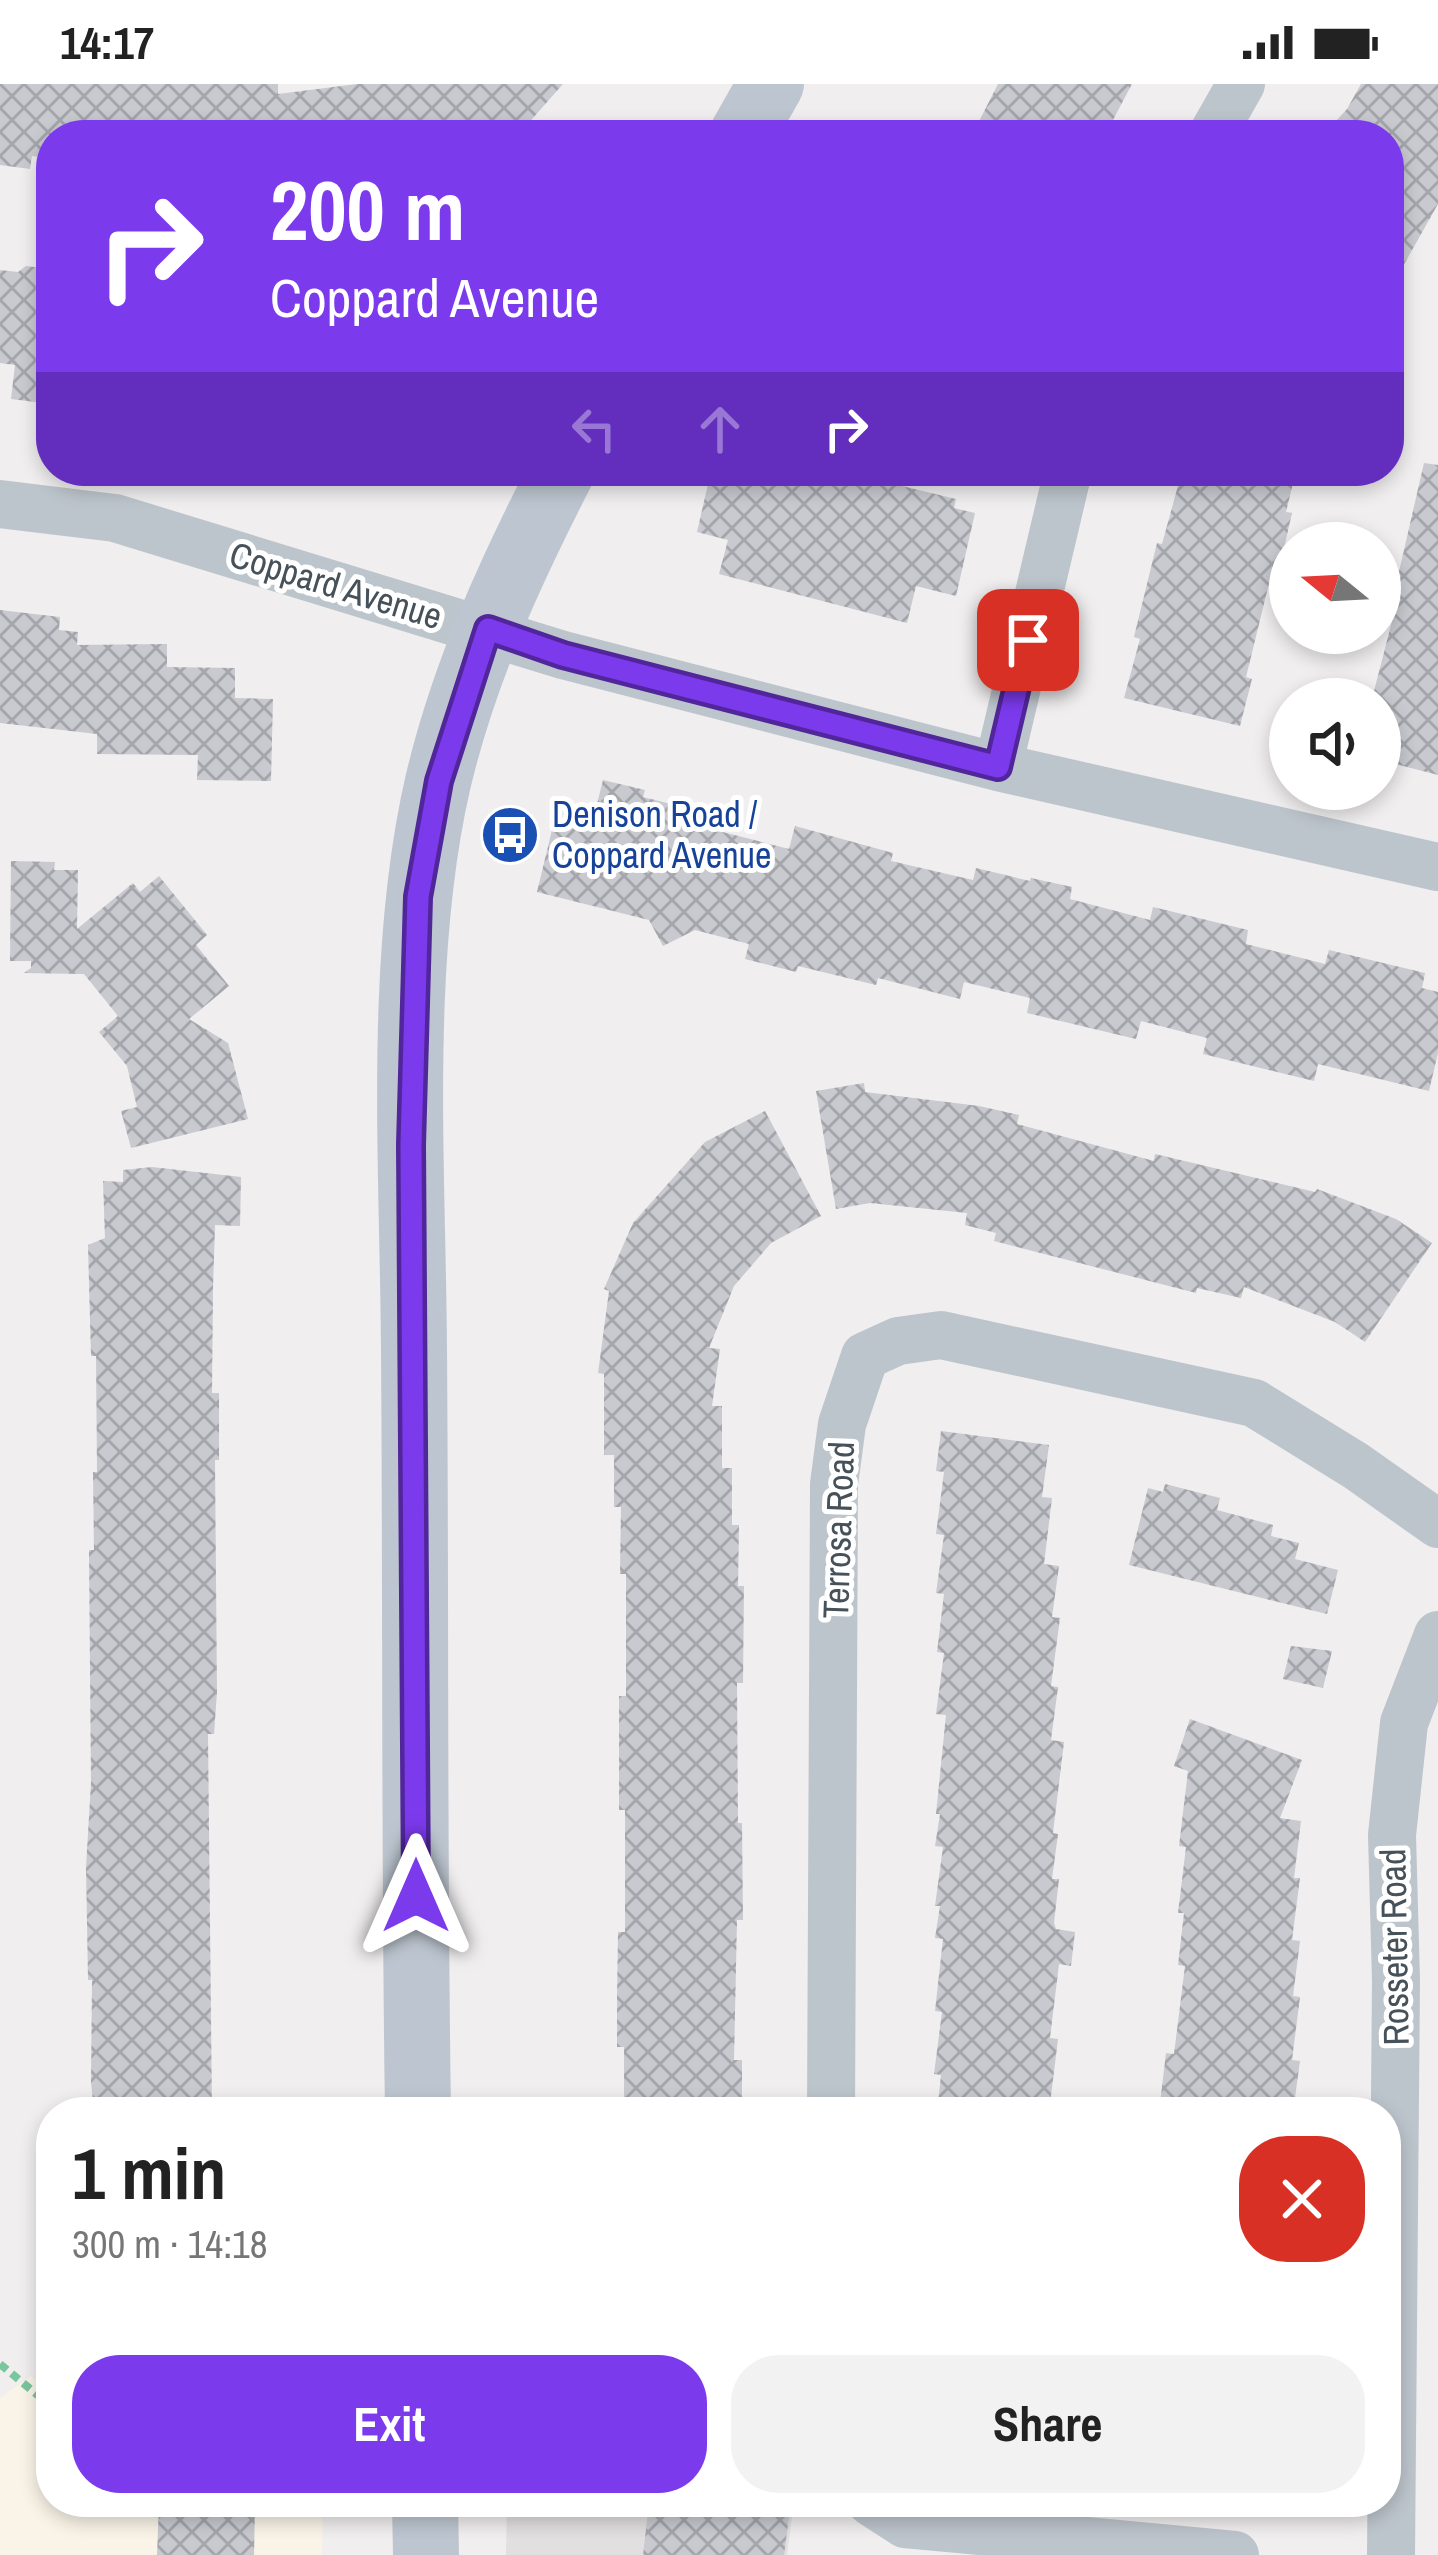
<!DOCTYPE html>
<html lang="en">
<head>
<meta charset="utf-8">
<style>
  :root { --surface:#fff; --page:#f2f2f2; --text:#222; --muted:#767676; --accent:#7c3aed }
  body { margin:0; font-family:"Archivo Narrow",sans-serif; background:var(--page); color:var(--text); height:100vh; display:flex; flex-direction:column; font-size:45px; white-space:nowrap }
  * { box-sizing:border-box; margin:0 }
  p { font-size:39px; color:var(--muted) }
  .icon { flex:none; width:66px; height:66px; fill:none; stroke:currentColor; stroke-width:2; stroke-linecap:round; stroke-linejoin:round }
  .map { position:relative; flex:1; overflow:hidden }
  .drawer { position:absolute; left:36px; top:2013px; width:1365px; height:420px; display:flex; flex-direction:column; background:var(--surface); border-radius:48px; box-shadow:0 6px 18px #0003 }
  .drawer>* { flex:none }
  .guide { position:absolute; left:36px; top:36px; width:1368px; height:366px; border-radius:48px; box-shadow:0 6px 18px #0003; background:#7c3aed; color:#fff; overflow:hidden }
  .needle { width:78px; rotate:288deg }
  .fabs { position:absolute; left:1269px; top:438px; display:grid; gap:24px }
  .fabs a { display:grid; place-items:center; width:132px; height:132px; border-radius:50%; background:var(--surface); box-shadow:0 6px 18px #0003; font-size:60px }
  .pin { position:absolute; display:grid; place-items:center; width:102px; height:102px; color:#fff; margin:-51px; border-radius:24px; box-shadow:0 6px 18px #0006 }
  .me { position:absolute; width:132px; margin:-66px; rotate:0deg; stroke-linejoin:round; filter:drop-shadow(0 0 9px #0008) }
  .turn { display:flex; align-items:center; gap:42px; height:252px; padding:0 36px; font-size:54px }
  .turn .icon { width:156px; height:156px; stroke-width:2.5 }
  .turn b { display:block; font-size:84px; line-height:102px }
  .lanes { display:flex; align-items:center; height:114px; padding:0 36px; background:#0003; justify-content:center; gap:60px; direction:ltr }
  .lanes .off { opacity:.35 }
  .round { display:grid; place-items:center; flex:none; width:126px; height:126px; border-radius:48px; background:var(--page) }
  .summary { display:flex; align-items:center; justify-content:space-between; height:204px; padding:0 36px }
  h1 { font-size:72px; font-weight:700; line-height:90px }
  .primary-button { display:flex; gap:24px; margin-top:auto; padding:24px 36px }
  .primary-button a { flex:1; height:138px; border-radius:48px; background:var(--accent); color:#fff; font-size:48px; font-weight:700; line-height:138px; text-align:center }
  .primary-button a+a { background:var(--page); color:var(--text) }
  .status { display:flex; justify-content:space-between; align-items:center; height:84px; padding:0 60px; background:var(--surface); direction:ltr }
  .status svg { height:33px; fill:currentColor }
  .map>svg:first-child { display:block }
  .commercial { fill:#faf4e8 }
  .education { fill:#e1dfdf }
  .building { fill:url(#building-cross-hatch) }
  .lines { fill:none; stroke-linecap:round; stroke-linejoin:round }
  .path { stroke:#7ac69e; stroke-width:8; stroke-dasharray:9 6; stroke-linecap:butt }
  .street { stroke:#bdc5cc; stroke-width:48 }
  .secondary { stroke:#bdc6d0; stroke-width:66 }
  .route-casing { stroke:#51269a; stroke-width:30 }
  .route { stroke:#7c3aed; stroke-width:21 }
  .labels { text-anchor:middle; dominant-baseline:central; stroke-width:10; stroke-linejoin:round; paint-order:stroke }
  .street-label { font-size:36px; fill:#475159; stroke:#fff }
  .transit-label { font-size:36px; fill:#164399; stroke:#fff; text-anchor:start }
</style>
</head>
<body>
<div class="status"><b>14:17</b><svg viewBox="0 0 49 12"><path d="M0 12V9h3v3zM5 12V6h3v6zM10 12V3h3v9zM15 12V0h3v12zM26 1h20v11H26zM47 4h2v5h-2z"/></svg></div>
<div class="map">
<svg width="1438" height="2471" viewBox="0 0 1438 2471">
  <defs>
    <pattern id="building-cross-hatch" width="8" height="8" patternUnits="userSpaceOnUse" patternTransform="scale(3)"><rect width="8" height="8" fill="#c8cad0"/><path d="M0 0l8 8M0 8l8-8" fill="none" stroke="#a4a6ac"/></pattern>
  </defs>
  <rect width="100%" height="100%" fill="#f0eeee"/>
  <path class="commercial" d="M31 2292 51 2311V2418H323L322 2471H0V2314Z"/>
  <path class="education" d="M507 2418H794L787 2471H506Z"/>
  <path class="building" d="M0 0H278V10L357 0H563L518 51H51V75L32 72 30 85 0 81Z
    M998 0H1132L1105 51H972Z
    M1361 0H1438V120L1389 207V51H1323L1347 25Z
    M26 182 43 184 51 196V320L11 315 15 281 0 279V186L18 188Z
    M1424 379 1438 381V691L1380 676V615H1372L1400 506 1395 505Z
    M711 387H840L956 415 954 424 975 429 956 512 916 502 907 539 719 490 728 456 697 448Z
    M1182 387H1296L1286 428 1292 429 1281 477 1275 475 1246 593 1252 595 1240 642 1124 614 1140 555 1134 553 1157 459 1162 460Z
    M0 526 60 533 59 546 78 548 77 561 167 560V583L235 584V614L273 615 271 697 197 696 198 671 97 670V650L0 639Z
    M603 696 645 706 643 713 703 728 699 742 789 765 795 742 893 769 891 777 973 796 976 784 1030 797 1031 794 1072 803 1070 815 1150 836 1153 823 1248 846 1246 860 1325 880 1329 866 1425 889 1422 904 1438 908V969L1429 1007 1318 980 1314 997 1203 970 1207 954 1141 937 1136 955 1027 929 1030 914 964 898 960 915 878 894 876 901 798 882 796 888 745 875 749 860 695 846 663 862 649 836 537 808 558 721 595 728Z
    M11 777 55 778 54 786H78L77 845 133 799 140 808 159 792 207 851 196 861 229 902 189 935 228 959 248 1035 131 1064 121 1027 137 1023 127 982 99 948 118 932 84 890 24 889 31 884V877H10Z
    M864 999 865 1008 979 1022 1019 1031 1017 1040 1154 1077 1155 1070 1315 1108 1317 1105 1396 1135 1432 1159 1365 1258 1335 1238 1244 1203 1241 1214 1197 1204 1196 1209 994 1157 996 1149 965 1141 967 1129 870 1119 836 1125 816 1007Z
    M765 1027 821 1132 771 1159 734 1202 709 1264 720 1265 712 1322H722V1384H732V1441H739L738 1502H744L743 1599H737L738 1739H742L743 1836H737L734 1976H742V2015L624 2016V1963H617V1914L618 1848H625V1726H619V1612H626V1490H620L621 1423H614V1371H604V1290L598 1289 609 1207 604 1205 633 1139 705 1058Z
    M152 1083 241 1093 240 1142 215 1141 213 1204 212 1309H219V1376H215L217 1608 214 1650H208L212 2028H94L91 1998 92 1896H88L86 1783 91 1699 89 1466H94L93 1388H97L96 1272H91L88 1161 105 1154 103 1097 123 1098V1086Z
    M941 1347 1049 1361 1042 1413 1052 1414 1044 1480 1059 1482 1052 1533 1060 1534 1051 1602 1058 1603 1051 1656 1064 1658 1053 1749 1058 1750 1052 1795H1059L1054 1839 1056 1845 1075 1848 1071 1882 1059 1880 1050 1954 1058 1955 1049 2028H937L941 1991 934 1990 942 1928 935 1927 943 1855 935 1854 940 1822H935L943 1763 935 1762 940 1730H936L946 1631 936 1630 944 1569 937 1568 944 1510 936 1509 944 1451 936 1450 944 1388 936 1387Z
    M1165 1400 1220 1414 1217 1426 1273 1441 1271 1452 1299 1459 1295 1475 1338 1486 1327 1530 1129 1481 1148 1404 1163 1408Z
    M1291 1562 1332 1567 1323 1604 1283 1595Z
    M1190 1635 1302 1676 1280 1734 1301 1737 1294 1794H1300L1292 1856 1300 1857 1293 1912 1300 1913 1292 1976 1300 1977 1293 2028H1159L1166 1969 1174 1970 1185 1882 1178 1881 1184 1829H1178L1186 1763 1179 1762 1188 1687 1174 1682Z
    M159 2418H255L254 2471H157Z
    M721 2418H786L784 2432 789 2433 784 2471H643L649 2419 720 2427Z"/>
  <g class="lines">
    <path class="path" d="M0 2280 51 2322"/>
    <path class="street" d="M1212 51 1241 0
      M0 420 115 434 563 571 998 683 1438 783
      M998 683 1068 387
      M831 2028 834 1400 842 1340 865 1272 898 1257 941 1251 1254 1319 1356 1382 1438 1440
      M871 2418 905 2440 1235 2471
      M1391 2471 1396 1897 1392 1751 1404 1639 1438 1551"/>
    <path class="secondary" d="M742 51 771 0
      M418 2028C414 1774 416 1520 414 1267 413 1085 397 875 438 698 464 588 511 486 562 387
      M425 2418 426 2471"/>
  </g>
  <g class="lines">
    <g class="route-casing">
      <path id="route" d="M416 1812 411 1061 418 813 439 697 488 545 563 571 998 683 1028 556"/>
    </g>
    <use href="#route" class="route"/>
  </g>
  <defs>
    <g id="bus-disc" transform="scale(3)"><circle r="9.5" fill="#1a4fb4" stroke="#fff"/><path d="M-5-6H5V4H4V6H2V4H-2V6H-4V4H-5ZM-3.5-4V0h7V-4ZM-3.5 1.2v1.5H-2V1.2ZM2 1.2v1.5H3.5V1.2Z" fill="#fff"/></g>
  </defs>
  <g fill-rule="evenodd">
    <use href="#bus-disc" x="510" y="751"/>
  </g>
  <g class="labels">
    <g class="street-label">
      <text transform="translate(336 501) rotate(17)">Coppard Avenue</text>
      <text transform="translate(838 1446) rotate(-88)">Terrosa Road</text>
      <text transform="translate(1394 1863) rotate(-91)">Rosseter Road</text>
    </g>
    <g class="transit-label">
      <text x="552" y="730">Denison Road /<tspan x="552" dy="41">Coppard Avenue</tspan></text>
    </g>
  </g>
</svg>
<div class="fabs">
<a><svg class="needle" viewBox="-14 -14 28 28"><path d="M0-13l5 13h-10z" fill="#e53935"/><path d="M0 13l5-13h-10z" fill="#767676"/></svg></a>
<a><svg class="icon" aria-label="sound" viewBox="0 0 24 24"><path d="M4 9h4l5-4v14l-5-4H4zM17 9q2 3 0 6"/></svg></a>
</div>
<div class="pin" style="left:1028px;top:556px;background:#d93025"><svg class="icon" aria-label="arrive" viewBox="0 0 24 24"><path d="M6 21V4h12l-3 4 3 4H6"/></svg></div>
<svg class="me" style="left:416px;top:1812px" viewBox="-20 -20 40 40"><path d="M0-17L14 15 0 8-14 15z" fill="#7c3aed" stroke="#fff" stroke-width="4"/></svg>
<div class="guide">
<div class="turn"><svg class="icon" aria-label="right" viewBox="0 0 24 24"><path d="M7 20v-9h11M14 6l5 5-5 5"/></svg><div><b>200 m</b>Coppard Avenue</div></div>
<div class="lanes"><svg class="icon off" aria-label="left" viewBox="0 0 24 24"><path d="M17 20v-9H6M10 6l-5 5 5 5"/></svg><svg class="icon off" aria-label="ahead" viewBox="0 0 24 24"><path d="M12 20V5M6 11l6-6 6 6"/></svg><svg class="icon" aria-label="right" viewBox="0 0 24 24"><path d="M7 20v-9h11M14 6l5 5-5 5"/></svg></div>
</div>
<section class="drawer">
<div class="summary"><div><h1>1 min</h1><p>300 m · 14:18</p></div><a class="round" style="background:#d93025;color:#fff"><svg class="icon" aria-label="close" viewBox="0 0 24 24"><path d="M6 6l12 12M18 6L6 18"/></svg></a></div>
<div class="primary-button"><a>Exit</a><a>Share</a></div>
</section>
</div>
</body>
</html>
